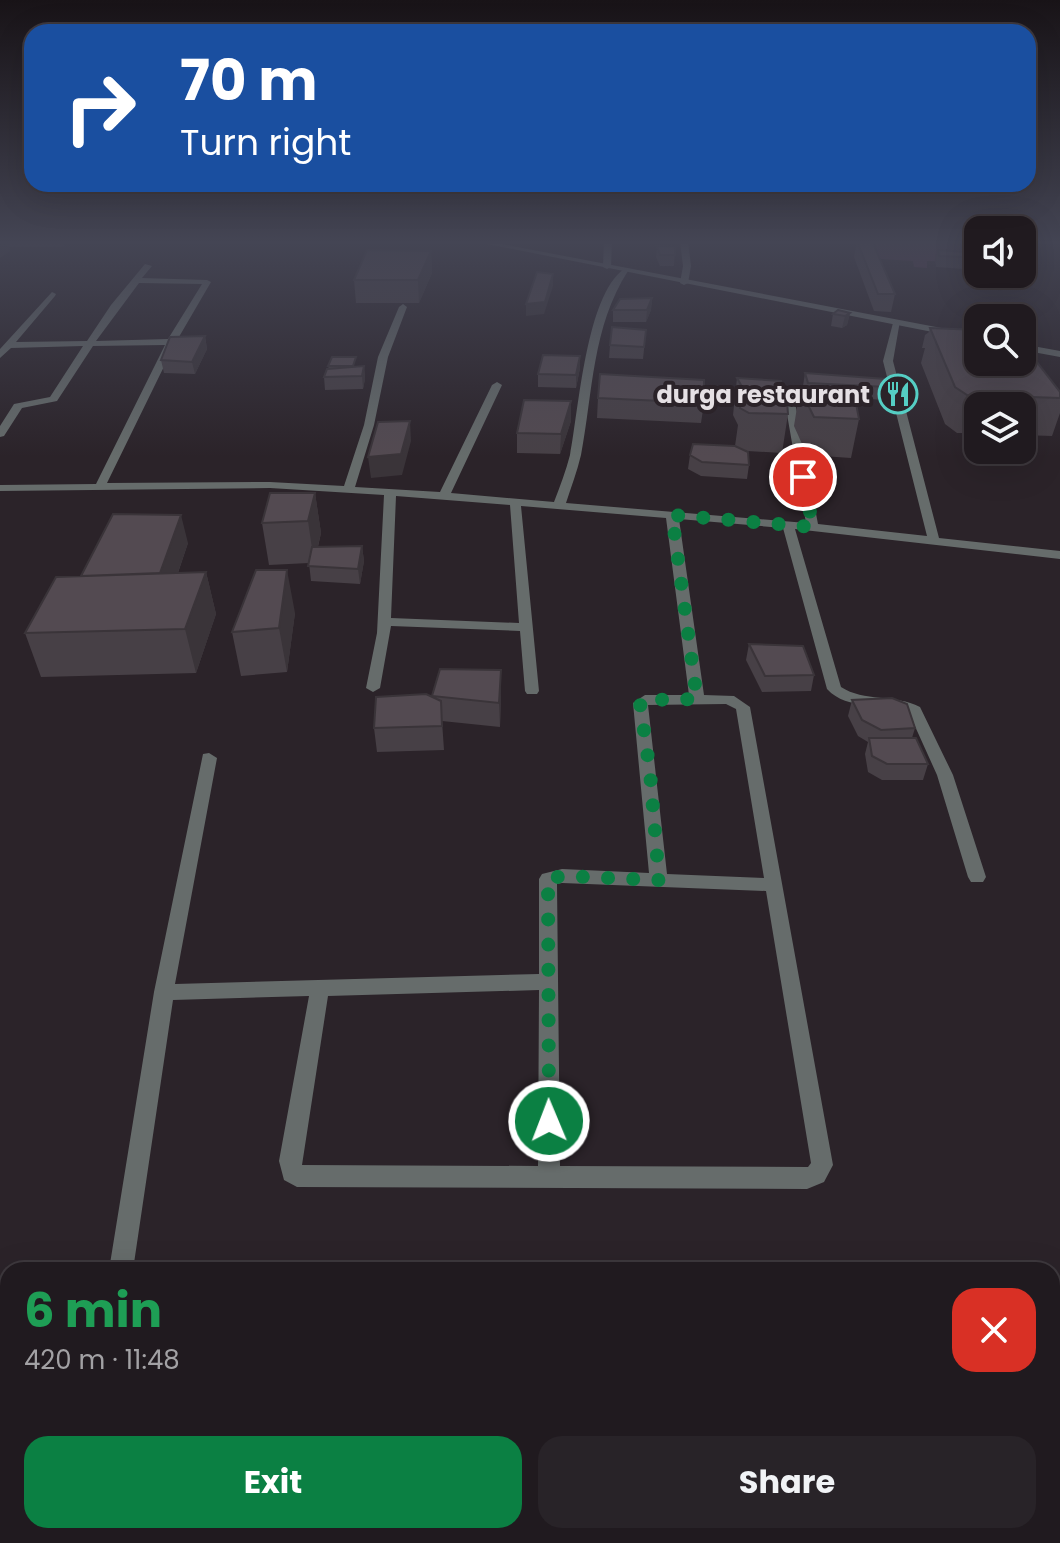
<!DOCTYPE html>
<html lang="en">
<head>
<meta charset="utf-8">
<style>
  :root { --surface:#201a1f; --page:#282328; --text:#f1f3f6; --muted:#a2a1a4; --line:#3d383d; --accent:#0b8043 }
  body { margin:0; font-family:Poppins,sans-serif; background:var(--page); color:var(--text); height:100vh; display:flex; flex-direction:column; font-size:30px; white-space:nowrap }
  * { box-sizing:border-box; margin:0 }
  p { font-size:26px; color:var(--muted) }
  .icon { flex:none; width:44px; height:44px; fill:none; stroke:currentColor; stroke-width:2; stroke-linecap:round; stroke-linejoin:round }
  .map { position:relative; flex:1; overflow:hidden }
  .side { position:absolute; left:0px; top:1262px; width:1060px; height:282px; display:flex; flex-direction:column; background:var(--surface); border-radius:24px 24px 0 0; box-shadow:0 8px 32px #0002,0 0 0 2px var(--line) }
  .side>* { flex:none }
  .guide { position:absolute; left:24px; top:24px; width:1012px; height:168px; border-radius:24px; box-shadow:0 8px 32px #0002,0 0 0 2px var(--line); background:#1a4fa0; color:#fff; overflow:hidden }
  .controls { position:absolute; left:964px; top:216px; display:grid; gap:16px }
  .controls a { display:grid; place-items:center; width:72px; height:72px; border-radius:16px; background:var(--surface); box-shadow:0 8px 32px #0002,0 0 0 2px var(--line); font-size:40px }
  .pin { position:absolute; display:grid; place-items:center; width:68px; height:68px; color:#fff; margin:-34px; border:4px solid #fff; border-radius:50%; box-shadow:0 2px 8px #0007 }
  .me { position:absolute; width:88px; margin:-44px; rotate:359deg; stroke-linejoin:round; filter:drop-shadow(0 0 6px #0008) }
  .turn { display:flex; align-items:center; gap:28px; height:168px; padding:0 24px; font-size:36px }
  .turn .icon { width:104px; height:104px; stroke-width:2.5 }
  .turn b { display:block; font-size:56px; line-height:68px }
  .round { display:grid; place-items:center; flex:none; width:84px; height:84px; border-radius:24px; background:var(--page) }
  .summary { display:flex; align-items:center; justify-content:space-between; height:136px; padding:0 24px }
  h1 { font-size:48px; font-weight:700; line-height:60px; color:#1e9e55 }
  .button { display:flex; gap:16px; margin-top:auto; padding:16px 24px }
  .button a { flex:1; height:92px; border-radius:24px; background:var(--accent); color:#fff; font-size:32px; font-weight:700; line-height:92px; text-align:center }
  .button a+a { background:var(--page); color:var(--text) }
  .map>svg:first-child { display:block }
  .green { fill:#51314a }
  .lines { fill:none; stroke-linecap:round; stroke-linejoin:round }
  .minor { fill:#666c6b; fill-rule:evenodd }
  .tertiary { fill:#666c6b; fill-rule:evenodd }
  .wall { fill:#474046 }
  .shaded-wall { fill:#3a3439 }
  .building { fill:#534a51; stroke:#3a3439; stroke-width:2 }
  .route { stroke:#0b8043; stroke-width:14; stroke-dasharray:0 25.2 }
  .labels { text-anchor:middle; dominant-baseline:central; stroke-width:8; stroke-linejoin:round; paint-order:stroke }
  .far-poi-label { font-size:24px; font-weight:bold; fill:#e5e0e4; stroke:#2b2329; text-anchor:end }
</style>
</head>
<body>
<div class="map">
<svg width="1060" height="1543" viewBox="0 0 1060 1543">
  <rect width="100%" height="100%" fill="#2b2329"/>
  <path class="green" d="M874 241H960L964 262 927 261V268L914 267 913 261 880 259Z"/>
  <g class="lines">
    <path class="minor" d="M604 241H612L611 267 607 269 603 267Z
      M680 241H688L691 266 688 283 684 285 680 283 683 266Z
      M145 264 152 266 142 278 207 280 211 282 176 342 107 483 270 482 344 486 364 425 378 357 399 307 403 304 407 307 388 357 374 425 355 487 440 492 492 385 497 382 502 385 451 493 554 502C560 486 566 471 570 455 579 409 586 296 624 269L628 271C592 327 593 392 581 455 577 472 571 487 566 503L806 523 784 397 789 394 794 397 818 524 927 536 883 361 893 323 900 321 893 361 939 538 1060 551V559L795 529 841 687C864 702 895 694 920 707L953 775 986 877 983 882H971L968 877 937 775 909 713C883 700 848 712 827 689L783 528 679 519 704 695 734 696 750 707 833 1165 824 1182 807 1189 297 1187 284 1180 279 1161 309 996 173 1000 133 1270H109L154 992 203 754 209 753 217 758 175 984 539 974V879L542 874 562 869 649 873 633 703 645 695H689L666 518 521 506 539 691 537 694H527L525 691 520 631 391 626 380 688 373 692 366 688 377 633 384 495 270 488 0 491V485L96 484 165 345 93 346 57 401 22 408 4 436 0 437V426L14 404 50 397 83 346 11 348 0 358V349L52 292 56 294 55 296 16 342 87 341 111 305ZM139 283 202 284 168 339 96 341ZM396 496 510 505 519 623 391 618ZM726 704 736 709 764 878 667 874 648 705ZM562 883 766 891 811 1163 808 1167 560 1166 557 884ZM539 990 538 1166 302 1165 328 996Z
      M68 1536H96L95 1543H67Z"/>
    <path class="tertiary" d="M472 241H486L978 335V341Z
      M1022 344 1060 351V357L1022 350Z"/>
  </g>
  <path class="wall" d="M0 241H69L63 247H9L10 251Z
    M857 241 895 294 891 312 874 311 854 257Z
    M657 246 675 247 674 266H660L656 257Z
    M938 250 966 257 964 269 936 267 935 262Z
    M977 250H978V274H1018L1016 282 973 278 971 271Z
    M431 251 432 273 419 303H356L354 280Z
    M652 298 651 310 646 322H613V310Z
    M850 313 847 325 842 328 831 326 833 314Z
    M930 328 1060 398V413L1052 436 1022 435V406H978V433H957L945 424 921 363 925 348H922L925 335 929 332Z
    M646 330 643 359 609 358 610 345Z
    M205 336 207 349 195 374 164 373 161 360Z
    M332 357 357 367 364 366 365 379 363 389 325 390 324 377 329 369 328 366Z
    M580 368 576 388 538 387V374Z
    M805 373 887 387 884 400 855 398 859 419 851 458 807 455 794 426 800 389H804L803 386Z
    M737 378 784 394 783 402 788 414 782 453 747 451 749 465 747 479 701 476 688 469 690 455 738 448 735 446 738 425 733 415Z
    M598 398 704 403 701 423 597 418Z
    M571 401V421L560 454 517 453V433Z
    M315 493 321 533 318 547 362 546 364 561 360 584 311 581 309 563 269 565 262 523Z
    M188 543 178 573 206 572 216 614 196 673 41 677 25 633 81 576Z
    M295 613 287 672 241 676 232 632Z
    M749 644 814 675 811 691 762 692 746 660Z
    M440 669 501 693 500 727 442 721 444 750 377 752 374 728 432 697Z
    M852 700 915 728 912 738 928 764 923 780H882L868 772 865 754 868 742 858 736 848 716Z"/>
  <path class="shaded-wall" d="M6 241H7L10 251 0 258V245Z
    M61 241H69L63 247Z
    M431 251 432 273 419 303 418 280Z
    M553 274V286L544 314 526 316V304Z
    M652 298 651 310 646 322 647 310Z
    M850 313 847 325 842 328 845 316Z
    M205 336 207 349 195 374 192 362Z
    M580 356V368L576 388V375Z
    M364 366 365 379 363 389 362 376Z
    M571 401V421L560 454 561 434Z
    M410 421 411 441 402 475 371 478 368 457Z
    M315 493 321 533 314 562 308 521Z
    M181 515 188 543 166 607 158 577Z
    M362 546 364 561 360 584 358 569Z
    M287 570 295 613 287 672 279 628Z
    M206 572 216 614 196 673 185 629Z
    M501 670V693L500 727 499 703Z"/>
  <path class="building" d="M857 241H872L895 294H878Z
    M657 246 675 247V255H660Z
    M367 250 431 251 418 280H354Z
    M938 250 965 252 966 257 939 256Z
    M537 272 553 274 545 302 526 304Z
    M652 298 647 310H613L620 299Z
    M838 310 850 313 845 316 833 314Z
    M612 327 646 330 644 347 610 345Z
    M930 328 978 330V362H1022V343L1060 392V398L967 395 955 387Z
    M205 336 192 362 161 360 170 337Z
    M543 355 580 356 576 375 538 374Z
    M332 357H356L353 366H328Z
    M364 366 362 376 324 377 327 369Z
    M805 373 886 379 887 387 808 383Z
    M600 374 704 380V403L598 398Z
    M737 378 781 381 784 394 745 392Z
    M800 389 854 393 859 419 814 417Z
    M743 399 787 402 788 414 749 413 740 408Z
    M524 400 571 401 561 434 517 433Z
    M410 421 401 454 368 457 378 422Z
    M693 444 735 446 748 452 749 465 702 462 690 455Z
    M270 493H315L308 521 262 523Z
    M113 514 181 515 160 573 81 576Z
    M362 546 358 569 308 566 312 547Z
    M256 570H287L279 628 232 632Z
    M206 572 185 629 25 633 56 577Z
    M749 644 803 646 814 675 765 676Z
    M440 669 501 670 499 703 432 696Z
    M426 694 441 701 442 726 374 728 376 697Z
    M892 698 907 704 915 728 881 730 862 720 852 700Z
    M869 738H916L928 764H887L872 756Z"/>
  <linearGradient id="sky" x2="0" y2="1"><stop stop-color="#181317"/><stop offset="0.53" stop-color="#444554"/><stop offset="1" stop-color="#444554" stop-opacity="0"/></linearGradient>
  <rect width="1060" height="457" fill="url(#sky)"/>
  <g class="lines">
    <path class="route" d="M549 1121 548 879 562 876 659 880 650 772 640 703 645 700 697 699 672 515 813 527 803 477"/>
  </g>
  <defs>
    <g id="restaurant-ring" transform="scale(2)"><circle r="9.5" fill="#2b2329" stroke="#55cec4" stroke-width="1.5"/><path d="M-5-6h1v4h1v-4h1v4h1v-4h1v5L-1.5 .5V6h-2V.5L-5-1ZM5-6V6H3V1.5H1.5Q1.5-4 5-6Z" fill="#55cec4"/></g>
  </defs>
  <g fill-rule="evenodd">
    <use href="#restaurant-ring" x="898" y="394"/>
  </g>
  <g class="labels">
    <g class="far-poi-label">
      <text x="870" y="394">durga restaurant</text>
    </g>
  </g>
</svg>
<div class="controls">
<a><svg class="icon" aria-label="sound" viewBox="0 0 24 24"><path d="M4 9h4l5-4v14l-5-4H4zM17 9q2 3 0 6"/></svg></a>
<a><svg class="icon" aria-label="search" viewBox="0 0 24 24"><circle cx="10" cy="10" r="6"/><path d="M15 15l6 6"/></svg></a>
<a><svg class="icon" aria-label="layers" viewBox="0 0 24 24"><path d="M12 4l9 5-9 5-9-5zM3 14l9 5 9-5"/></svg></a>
</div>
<div class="pin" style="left:803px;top:477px;background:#d93025"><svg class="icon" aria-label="arrive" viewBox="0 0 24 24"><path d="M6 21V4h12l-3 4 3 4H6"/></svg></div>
<svg class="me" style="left:549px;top:1121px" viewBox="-20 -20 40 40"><circle r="17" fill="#0b8043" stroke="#fff" stroke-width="3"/><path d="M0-11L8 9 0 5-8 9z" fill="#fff"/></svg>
<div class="guide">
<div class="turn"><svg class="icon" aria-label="right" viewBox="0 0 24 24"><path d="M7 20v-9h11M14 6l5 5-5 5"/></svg><div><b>70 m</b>Turn right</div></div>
</div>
<section class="side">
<div class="summary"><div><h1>6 min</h1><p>420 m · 11:48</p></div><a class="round" style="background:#d93025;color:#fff"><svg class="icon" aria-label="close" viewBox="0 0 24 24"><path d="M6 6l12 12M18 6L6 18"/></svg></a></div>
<div class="button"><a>Exit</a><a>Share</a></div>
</section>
</div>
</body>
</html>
